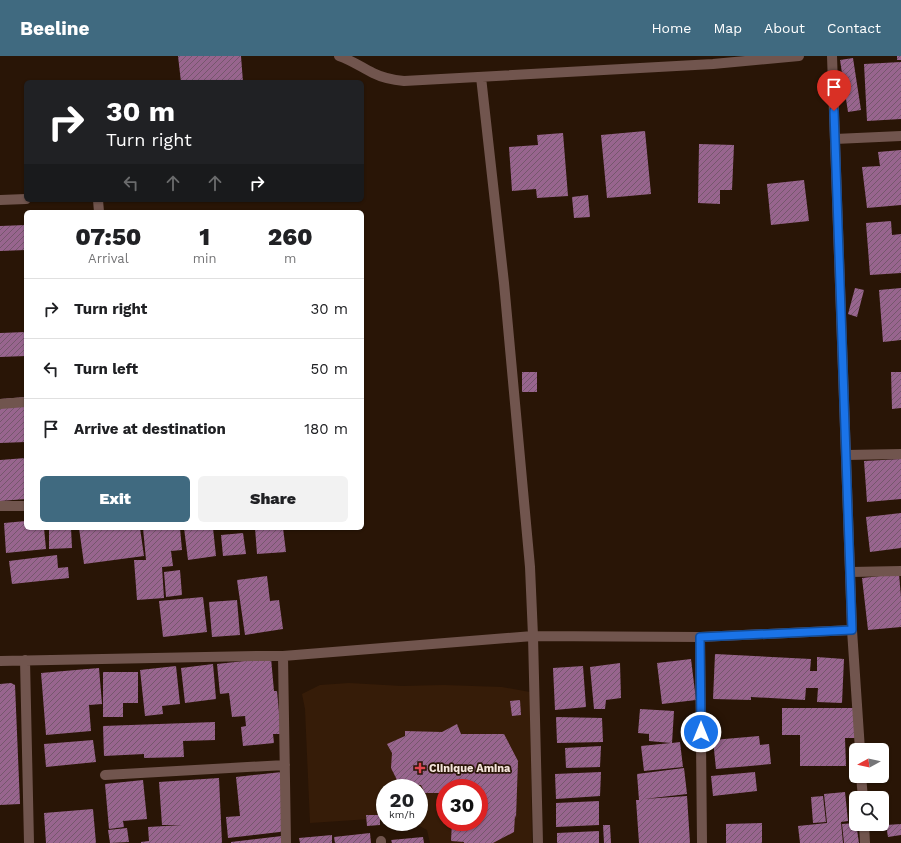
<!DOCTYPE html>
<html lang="en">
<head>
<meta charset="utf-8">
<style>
  :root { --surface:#fff; --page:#f2f2f2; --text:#202124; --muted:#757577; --line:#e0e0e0; --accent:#406a80 }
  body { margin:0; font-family:"Work Sans",sans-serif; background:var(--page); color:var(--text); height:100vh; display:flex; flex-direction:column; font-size:15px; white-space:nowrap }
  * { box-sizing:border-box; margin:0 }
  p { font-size:13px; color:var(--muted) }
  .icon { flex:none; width:22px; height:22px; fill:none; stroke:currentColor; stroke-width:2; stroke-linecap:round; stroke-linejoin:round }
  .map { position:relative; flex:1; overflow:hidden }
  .sheet { position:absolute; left:24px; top:154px; width:340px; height:320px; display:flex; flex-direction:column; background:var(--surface); border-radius:6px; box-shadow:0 1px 3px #0004 }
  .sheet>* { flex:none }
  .top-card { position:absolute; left:24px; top:24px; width:340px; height:122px; border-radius:6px; box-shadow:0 1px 3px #0004; background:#202124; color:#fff; overflow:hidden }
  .needle { width:26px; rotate:262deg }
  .fabs { position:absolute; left:849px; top:687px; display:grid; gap:8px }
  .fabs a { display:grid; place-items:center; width:40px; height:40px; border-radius:6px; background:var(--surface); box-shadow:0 1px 3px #0004; font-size:20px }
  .speed { position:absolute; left:376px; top:723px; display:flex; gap:8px; font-size:20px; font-weight:700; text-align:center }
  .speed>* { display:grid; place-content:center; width:52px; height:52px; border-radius:50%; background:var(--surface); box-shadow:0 1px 3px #0004; line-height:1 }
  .speed small { font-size:10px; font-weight:400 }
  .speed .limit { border:6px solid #d22; background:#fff; color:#111 }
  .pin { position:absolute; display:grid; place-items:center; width:34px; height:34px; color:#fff; margin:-41px -17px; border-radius:50% 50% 50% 0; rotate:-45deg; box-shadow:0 0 4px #0007 }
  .pin .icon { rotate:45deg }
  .me { position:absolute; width:44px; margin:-22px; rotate:0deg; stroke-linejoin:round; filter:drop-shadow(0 0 3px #0008) }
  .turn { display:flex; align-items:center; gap:14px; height:84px; padding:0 16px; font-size:18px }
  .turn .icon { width:52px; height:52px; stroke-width:2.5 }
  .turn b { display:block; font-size:28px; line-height:34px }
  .lanes { display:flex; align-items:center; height:38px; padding:0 16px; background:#0003; justify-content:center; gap:20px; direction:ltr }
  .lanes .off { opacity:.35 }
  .eta { display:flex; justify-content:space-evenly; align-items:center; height:68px; text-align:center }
  .eta b { font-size:24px; font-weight:800; line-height:28px }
  .primary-button { display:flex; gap:8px; margin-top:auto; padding:8px 16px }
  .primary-button a { flex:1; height:46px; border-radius:6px; background:var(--accent); color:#fff; font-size:16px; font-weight:800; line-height:46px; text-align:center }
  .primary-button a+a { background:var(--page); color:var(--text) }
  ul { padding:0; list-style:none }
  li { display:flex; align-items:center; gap:12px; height:60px; padding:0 16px; border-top:1px solid var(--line) }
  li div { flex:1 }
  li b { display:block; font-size:15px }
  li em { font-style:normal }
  header { display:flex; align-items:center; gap:24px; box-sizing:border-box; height:56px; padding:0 20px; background:var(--accent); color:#fff }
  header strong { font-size:19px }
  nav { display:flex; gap:22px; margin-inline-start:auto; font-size:14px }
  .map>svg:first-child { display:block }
  .built { fill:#361c08; fill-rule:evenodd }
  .building { fill:url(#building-hatch) }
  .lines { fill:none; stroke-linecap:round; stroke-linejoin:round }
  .minor { stroke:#71554e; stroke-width:10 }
  .route-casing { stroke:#114b97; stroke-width:10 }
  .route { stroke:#1a73e8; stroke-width:7 }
  .health-dot { fill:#e0444e; stroke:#291506; stroke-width:1.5 }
  .labels { text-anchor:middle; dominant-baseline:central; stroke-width:3.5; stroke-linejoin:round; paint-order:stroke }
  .poi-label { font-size:11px; font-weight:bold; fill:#f6e7dd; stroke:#291506; text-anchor:start }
</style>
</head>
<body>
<header>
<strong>Beeline</strong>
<nav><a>Home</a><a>Map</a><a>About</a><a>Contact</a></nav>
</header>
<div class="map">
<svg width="901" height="787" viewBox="0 0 901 787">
  <defs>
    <pattern id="building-hatch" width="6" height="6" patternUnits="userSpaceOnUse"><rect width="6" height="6" fill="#98658e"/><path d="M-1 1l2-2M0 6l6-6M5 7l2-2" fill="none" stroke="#75576c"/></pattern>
  </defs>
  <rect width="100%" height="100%" fill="#291506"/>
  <path class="built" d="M349 627 402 630 444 629 502 631 530 636 532 787H430L427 774 412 766H419V732H385V762L310 767 305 653 302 638 320 629ZM445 732H479V766H445Z"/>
  <path class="building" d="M178 0H241L243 26H181Z
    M897 0H901V4H897Z
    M853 2 861 54 848 56 840 4Z
    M901 6V63L867 65 864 8Z
    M645 75 651 138 607 142 601 79Z
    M563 77 568 140 537 142 536 133 512 135 509 91 538 89 537 79Z
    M699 88 734 89 732 134H720V148L698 147Z
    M901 94V149L867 152 862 111 880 110 878 96Z
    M804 124 809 165 771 169 767 128Z
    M588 139 590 161 574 162 572 141Z
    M891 165 892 179 901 178V217L870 219 866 167Z
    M26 169V194L0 195V170Z
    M855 232 864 234 857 261 848 258Z
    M901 232V284L883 286 879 234Z
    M26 276V300L0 301V277Z
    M522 316H537V336H522Z
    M891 316H901V352L892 353Z
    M26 341V386L0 387V343Z
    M26 402V443L0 445V404Z
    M901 403V443L867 446 864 405Z
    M901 457V492L870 496 866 461Z
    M26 465V472H44L46 493 6 497 4 467Z
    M49 472H71L72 492 49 493Z
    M79 472H140L144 500 84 508Z
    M143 472H180L182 494 171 495 173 510 162 511 164 542 137 544 134 504H146Z
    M184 472H213L216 500 188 504Z
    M255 472H283L286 496 257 498Z
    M243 477 246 498 223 500 221 479Z
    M57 499 58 512 68 511 69 522 12 528 9 505Z
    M180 514 182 539 166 541 164 516Z
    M899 518 901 541V571L868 574 862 522Z
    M267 520 270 545 279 544 283 573 245 579 237 524Z
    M203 541 207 576 163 581 159 545Z
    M237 544 240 579 212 581 209 546Z
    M715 598 811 603 810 615H817V601L844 603 842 647 817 646 818 632H806L805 644 751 641V644L713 643Z
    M271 602 274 635H277L281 678H273L274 687 243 690 241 671 246 670 245 660 232 661 229 637 220 638 217 608Z
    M691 603 696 644 662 648 657 607Z
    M620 607 621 642 606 644 605 653H594L590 611Z
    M213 608 216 643 185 647 181 612Z
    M176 610 180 648 162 650 163 658 145 660 140 614Z
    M583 610 586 651 555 654 553 612Z
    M99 612 102 648 89 649 91 675 46 679 41 617Z
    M103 616H138V647H123V661H103Z
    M11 627 15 629 20 748 0 749V628Z
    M520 644 521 659 512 660 510 645Z
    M782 652H854L855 682H845L846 710H800V679H782Z
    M640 653 674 655 672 687 680 686 683 711 644 715 641 690 671 687 649 685V678L638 677Z
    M556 661 602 662 603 686 557 687Z
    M215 666V684L183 685 184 701 144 702V698L104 700 103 670Z
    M457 668 461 678H504L518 705 516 762 515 759 514 776 493 787H464V786L451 785 452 766H479V732H445V737H425L421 729 399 728 391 712 392 697 387 688 405 680V675L442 676Z
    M759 680 760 689 769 688 771 708 716 713 713 684Z
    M93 684 96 706 46 711 44 688Z
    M601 690 600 711 566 712 565 692Z
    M684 712 687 738 644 743 687 740 690 787H639L636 744H639L637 718Z
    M282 716 288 775 228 782 226 761 240 760 236 721Z
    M601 716 600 740 556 743 555 718Z
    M755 716 757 735 713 740 711 720Z
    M219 722 222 787H141V786L149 785 148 771 182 769H162L159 726Z
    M143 724 147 763 123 765 124 771 109 773 105 728Z
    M845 736 848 765 841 766 843 787H800L798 770 827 767 824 738Z
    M823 740 826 766 813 767 811 741Z
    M599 745V769L556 771V747Z
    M93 753 96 787H46L44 757Z
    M366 759H380V769L367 770Z
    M762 767V787H726V768Z
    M856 767 859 787H844L842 768Z
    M901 768V779L888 781 886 769Z
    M603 769H610L611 787H604Z
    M127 772 129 786 110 787 108 774Z
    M599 775V787H557V777Z
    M370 777 371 787H335L334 781Z
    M332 779V787H300L299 782Z
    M282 780V787H231V786Z
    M423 781 424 787H392L391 784Z"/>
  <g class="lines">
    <path class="minor" d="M339 0C351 4 361 11 373 17 383 22 393 24 404 25L713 8 799 0
      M832 0 852 574 860 694
      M481 21 504 227 530 511 533 580 538 787
      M835 83 901 80
      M0 144 26 143
      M98 144 99 156
      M0 348 26 346
      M847 399 901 398
      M0 450H26
      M851 516 901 515
      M700 581 702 787
      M283 600 286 787
      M25 604 29 787
      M0 605 258 600H283L533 580 700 581 852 574
      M105 719 285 709
      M861 720 863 742
      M864 768 865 787
      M381 785V787"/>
  </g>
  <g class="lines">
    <g class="route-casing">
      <path id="route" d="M701 676 700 581 852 574 834 55"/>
    </g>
    <use href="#route" class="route"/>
  </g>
  <path class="health-dot" d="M418 706h4v4h4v4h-4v4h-4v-4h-4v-4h4z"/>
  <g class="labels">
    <g class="poi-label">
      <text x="429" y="712">Clinique Amina</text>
    </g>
  </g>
</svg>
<div class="fabs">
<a><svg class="needle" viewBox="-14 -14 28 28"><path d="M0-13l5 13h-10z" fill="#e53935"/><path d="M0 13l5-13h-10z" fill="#757577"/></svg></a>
<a><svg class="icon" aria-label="search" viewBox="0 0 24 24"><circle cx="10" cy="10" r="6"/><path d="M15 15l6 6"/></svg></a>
</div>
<div class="speed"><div>20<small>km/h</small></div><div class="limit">30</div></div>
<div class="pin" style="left:834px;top:55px;background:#d93025"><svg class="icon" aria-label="arrive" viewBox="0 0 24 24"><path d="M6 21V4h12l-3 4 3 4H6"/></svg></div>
<svg class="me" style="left:701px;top:676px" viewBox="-20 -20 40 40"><circle r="17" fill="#1a73e8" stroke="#fff" stroke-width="3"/><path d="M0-11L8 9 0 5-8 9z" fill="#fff"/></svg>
<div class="top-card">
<div class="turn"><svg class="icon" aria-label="right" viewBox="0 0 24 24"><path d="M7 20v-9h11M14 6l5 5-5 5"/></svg><div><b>30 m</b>Turn right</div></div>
<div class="lanes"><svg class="icon off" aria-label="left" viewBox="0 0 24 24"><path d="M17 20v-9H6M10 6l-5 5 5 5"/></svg><svg class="icon off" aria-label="ahead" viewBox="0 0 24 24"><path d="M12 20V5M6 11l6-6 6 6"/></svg><svg class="icon off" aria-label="ahead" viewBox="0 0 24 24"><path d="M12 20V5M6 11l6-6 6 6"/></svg><svg class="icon" aria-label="right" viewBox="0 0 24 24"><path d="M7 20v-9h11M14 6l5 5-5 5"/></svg></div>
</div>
<section class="sheet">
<div class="eta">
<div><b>07:50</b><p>Arrival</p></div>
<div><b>1</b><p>min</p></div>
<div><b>260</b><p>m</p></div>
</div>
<ul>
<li><svg class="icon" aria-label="right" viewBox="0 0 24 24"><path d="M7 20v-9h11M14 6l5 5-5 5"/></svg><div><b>Turn right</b></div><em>30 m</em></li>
<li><svg class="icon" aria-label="left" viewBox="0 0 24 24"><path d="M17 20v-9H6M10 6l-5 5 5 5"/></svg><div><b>Turn left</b></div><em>50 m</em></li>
<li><svg class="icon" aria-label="arrive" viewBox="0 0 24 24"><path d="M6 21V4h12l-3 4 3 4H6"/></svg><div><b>Arrive at destination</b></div><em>180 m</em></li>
</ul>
<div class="primary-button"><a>Exit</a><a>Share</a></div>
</section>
</div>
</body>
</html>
